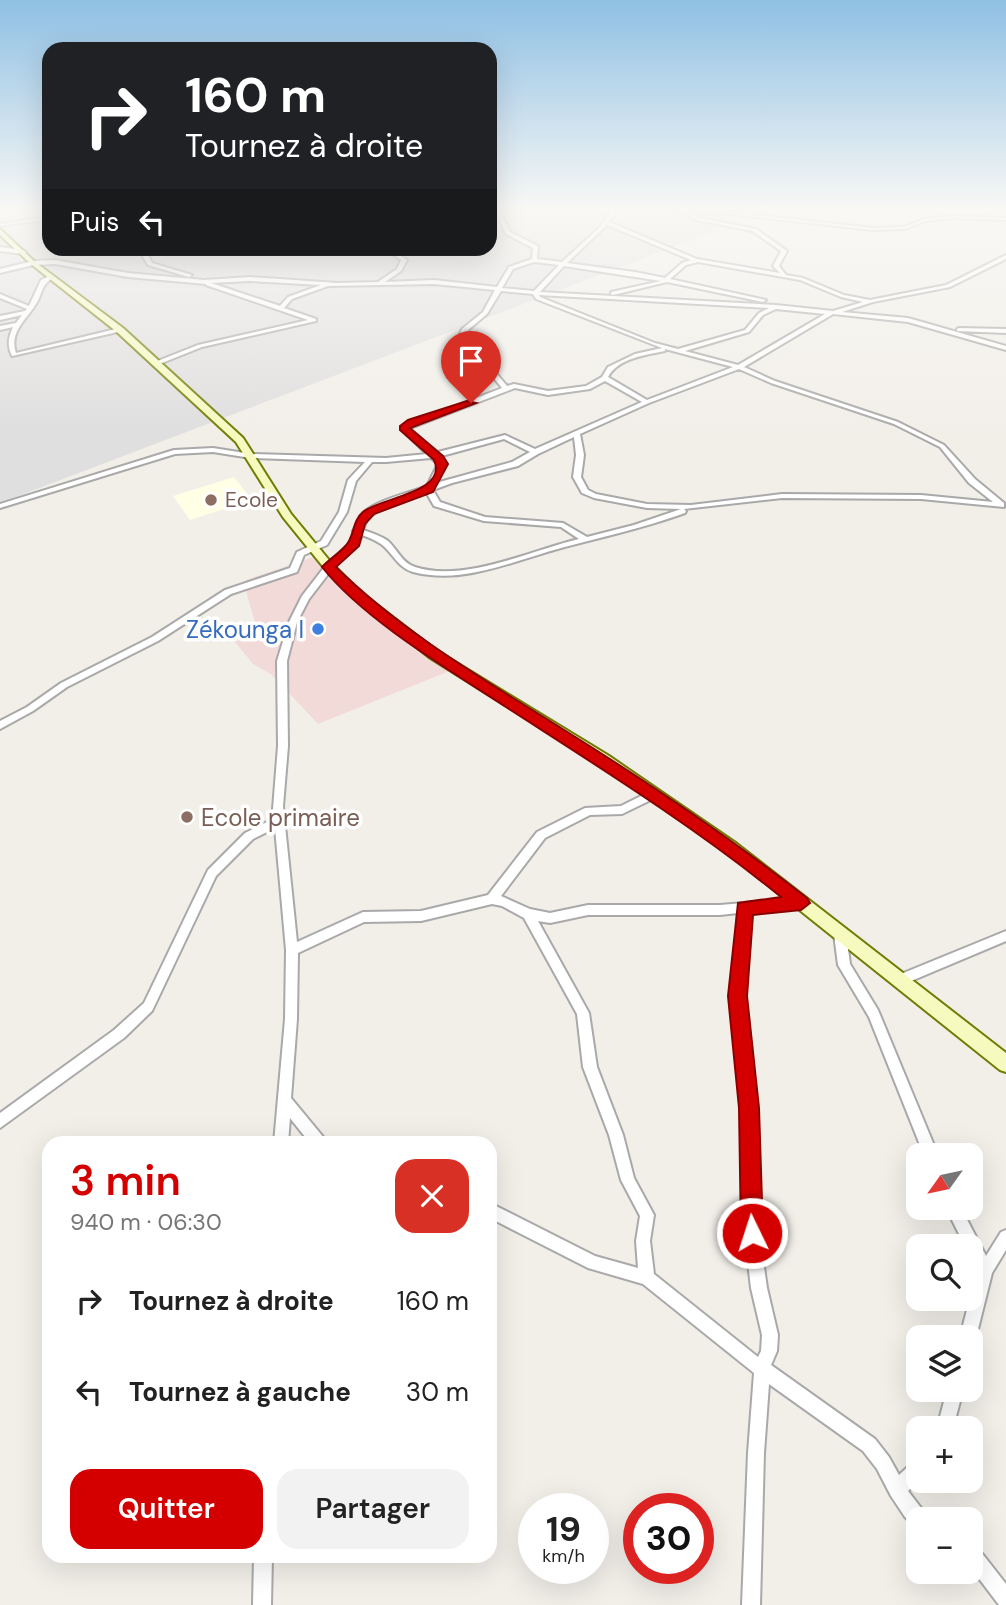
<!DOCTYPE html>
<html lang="fr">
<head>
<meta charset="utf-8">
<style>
  :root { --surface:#fff; --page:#f2f2f2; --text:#222; --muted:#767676; --accent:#d40000 }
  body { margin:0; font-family:"DM Sans",sans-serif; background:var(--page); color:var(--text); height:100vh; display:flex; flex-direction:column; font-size:26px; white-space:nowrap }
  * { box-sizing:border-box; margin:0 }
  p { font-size:23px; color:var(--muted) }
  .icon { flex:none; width:38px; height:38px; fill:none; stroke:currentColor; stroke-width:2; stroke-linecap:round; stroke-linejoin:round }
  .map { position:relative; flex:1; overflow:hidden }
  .sheet { position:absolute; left:42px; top:1136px; width:455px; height:427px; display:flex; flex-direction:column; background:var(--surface); border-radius:21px; box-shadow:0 7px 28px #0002 }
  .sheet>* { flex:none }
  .banner { position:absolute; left:42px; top:42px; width:455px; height:214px; border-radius:21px; box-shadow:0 7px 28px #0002; background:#202124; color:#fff; overflow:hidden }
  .needle { width:46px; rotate:237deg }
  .buttons { position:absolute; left:906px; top:1143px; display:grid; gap:14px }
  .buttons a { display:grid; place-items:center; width:77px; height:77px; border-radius:14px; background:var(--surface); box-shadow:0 7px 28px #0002; font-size:35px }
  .speed { position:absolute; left:518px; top:1493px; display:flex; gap:14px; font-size:35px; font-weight:700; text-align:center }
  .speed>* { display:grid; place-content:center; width:91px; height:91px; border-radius:50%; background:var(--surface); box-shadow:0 7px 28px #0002; line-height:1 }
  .speed small { font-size:18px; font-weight:400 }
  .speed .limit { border:10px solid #d22; background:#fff; color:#111 }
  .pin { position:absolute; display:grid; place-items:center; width:60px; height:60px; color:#fff; margin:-72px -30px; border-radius:50% 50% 50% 0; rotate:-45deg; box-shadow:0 0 7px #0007 }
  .pin .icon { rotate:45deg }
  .me { position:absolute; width:77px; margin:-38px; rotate:356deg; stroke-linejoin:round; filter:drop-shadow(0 0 5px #0008) }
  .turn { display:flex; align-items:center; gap:24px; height:147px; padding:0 28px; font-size:32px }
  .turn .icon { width:91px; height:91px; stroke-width:2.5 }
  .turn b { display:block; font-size:49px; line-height:60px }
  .then { display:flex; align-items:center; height:66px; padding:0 28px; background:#0003; gap:14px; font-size:26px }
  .round { display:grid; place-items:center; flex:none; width:74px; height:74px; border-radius:21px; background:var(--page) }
  .head { display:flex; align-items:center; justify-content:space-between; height:119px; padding:0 28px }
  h1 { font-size:42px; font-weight:600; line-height:52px; color:var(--accent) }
  .button { display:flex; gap:14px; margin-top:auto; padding:14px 28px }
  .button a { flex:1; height:80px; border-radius:21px; background:var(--accent); color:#fff; font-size:28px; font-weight:600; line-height:80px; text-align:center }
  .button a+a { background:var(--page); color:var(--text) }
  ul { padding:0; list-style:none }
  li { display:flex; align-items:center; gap:21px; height:91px; padding:0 28px }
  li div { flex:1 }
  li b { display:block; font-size:26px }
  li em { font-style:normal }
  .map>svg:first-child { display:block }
  .residential { fill:#e0dfdf }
  .commercial { fill:#f2dad9 }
  .education { fill:#ffffe5 }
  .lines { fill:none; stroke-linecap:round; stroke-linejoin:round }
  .street-casing { stroke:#a9a9a9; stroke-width:4 }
  .secondary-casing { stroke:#707d05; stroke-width:4 }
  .street { fill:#fff; fill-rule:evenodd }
  .secondary { fill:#f7fabf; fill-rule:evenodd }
  .route { fill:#d40000; stroke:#8a0000; stroke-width:2 }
  .education-dot { fill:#8d6e63; stroke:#fff; stroke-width:2.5 }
  .shop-dot { fill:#3f7fe0; stroke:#fff; stroke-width:2.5 }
  .labels { text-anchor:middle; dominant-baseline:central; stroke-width:7; stroke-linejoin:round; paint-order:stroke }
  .far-education-label { font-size:21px; fill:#785e54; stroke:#fff; text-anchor:start }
  .shop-label { font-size:24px; fill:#366cbe; stroke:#fff; text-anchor:end }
  .education-label { font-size:24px; fill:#785e54; stroke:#fff; text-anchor:start }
</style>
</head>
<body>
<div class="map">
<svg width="1006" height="1605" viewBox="0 0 1006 1605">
  <rect width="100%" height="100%" fill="#f2efe9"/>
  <path class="residential" d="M0 210H49V248H490V210H770L0 503Z"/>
  <path class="commercial" d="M319 555 329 567 457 668 318 724 271 674 253 664 235 642 258 633 243 581Z"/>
  <path class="education" d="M234 477 252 500 190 520 173 496Z"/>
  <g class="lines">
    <g class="street-casing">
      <path id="street" d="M495 210H499L510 232 538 246 537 259 562 262 599 228 612 210H617L609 222 697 259 780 273 773 266 781 251 752 231 697 220 675 210H682L700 218 756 229 787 251 779 266 786 275 803 278 844 295 870 300 946 285 1006 255V259L950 287 873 302 842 312 908 318 1006 346V350L908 322 833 314 744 367 775 381 898 422 944 445 975 479 1004 503V507L921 499 782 498 684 509 686 511 685 513C644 528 602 537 561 548 513 561 463 585 413 572 397 567 393 553 381 544 375 540 368 537 362 535L358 545 332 569 309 599 297 622 287 661 288 746 283 806 297 942 363 912 421 911 488 895 537 832 585 808 621 806 653 790 657 791 658 794 657 797 622 814 590 815 545 838 501 896 530 909 550 913 588 905H720L801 898 805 900 807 903 805 906 801 908 749 912 744 996 756 1108V1211L767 1288 778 1335 777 1351 771 1365 875 1439 889 1457 899 1475 913 1462 919 1460V1480L908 1491 925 1513 928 1519H919V1528L913 1525 905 1517 891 1496 877 1469 863 1451 769 1384 764 1453 760 1605H742L748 1453 754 1373 643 1284 588 1268 490 1218V1203L595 1256 638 1268 636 1241 640 1216 621 1180 609 1135 583 1067 577 1014 524 918 502 906 492 904 421 921 364 922 298 953 297 1019 291 1098 324 1138 326 1143H310L290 1118 288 1143H274L285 1019 286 950 275 828 253 839 216 876 152 1011 124 1038 0 1128V1113L114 1030 144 1003 208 870 245 833 267 822 273 809 278 746 277 661 289 622 302 596 326 565 351 542 354 533 353 531C356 527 357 521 360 516 372 501 409 493 427 486L438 464 431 458 386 462H372L356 481 347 512 327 545 304 555 297 572 231 594 158 641 67 687 33 711 0 729V721L27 707 61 683 152 637 225 590 290 568 297 552 321 541 339 512 348 480 365 462 251 458 213 452 175 454 0 508V504L174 450 213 448 251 454 386 458 427 454 401 429V427L502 388 459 336 462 329 483 312 495 290 434 284 328 286 292 299 284 308 316 319V321L202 347 157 365 154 363 155 362 198 345 308 320 206 285V284L128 277 55 264 33 265 0 273V269L33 261 55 260 128 273 204 280 250 277 338 283 378 282 397 269 401 260 384 248H390L407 260 401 271 385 282 434 280 497 287 509 267 532 259 533 248 506 234ZM607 225 691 260 682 263 665 278 635 272 567 263ZM534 262 559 265 534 291 502 288 513 269ZM698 262 800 280 841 297 863 302 833 311 776 305 540 292 564 266 661 281 611 292V294L613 295 667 282 763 302 766 300 670 279 686 265ZM250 281 321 285 288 297 280 306 211 283ZM501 291 533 294 536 299 662 348 635 354 608 367 602 377 586 386 548 391 514 384 507 386 465 336 467 331 487 314ZM539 295 769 308 759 313 745 330 678 349 655 343 540 297ZM776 309 825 314 738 365 685 351 749 332 763 315ZM665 349 733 367 647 400 608 377C618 358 646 355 665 351ZM739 369 771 383 894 424 940 447 969 483 993 502 921 495 782 494 691 505 647 504 596 494 588 490 581 477 584 455 580 434 649 403ZM605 381 642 402 535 449 505 435 434 453 408 429 515 388 548 395 590 389ZM574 437 576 455 573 477 582 493 594 498 647 508 681 509 634 525 587 537 563 523 485 517 440 502 433 490 452 483 518 466 538 454ZM504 439 530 452 512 462 436 483 446 464 438 457ZM426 492 434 506 484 521 561 527 579 539C532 550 464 583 415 567 402 563 397 549 388 541 381 536 372 533 363 530L367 519 380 509ZM738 913 732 996 742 1108V1211L751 1288 762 1335 761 1351 758 1357 654 1274 650 1241 654 1215 634 1178 623 1135 597 1067 589 1013 538 921 550 923 588 915H720Z
        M693 210H711L873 228 904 227 924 219 954 216 1006 218V220L954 218 925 221 905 229 873 230Z
        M49 217V219L0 226V224Z
        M0 247 23 250 26 252 23 254 0 251Z
        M150 248H156L148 255 152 263 192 275 189 277 148 265 142 255Z
        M51 275 54 277C40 286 44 291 36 304 26 320 9 332 16 353L120 328 123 330 122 331 12 356C7 346 8 338 13 327L0 330V326L16 323 22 315 0 320V316L25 311 27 309 0 298V294L29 306 41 280Z
        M959 328 1006 329V333L957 331V329Z
        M840 929 844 930 846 934 850 964 878 1010 938 1155H924L869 1017 838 965 834 934 836 930Z
        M1006 931V941L904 984 900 986 896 984 894 980 896 976Z
        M946 1208H961L986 1256 1001 1232 1006 1230V1250L992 1273 976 1337 974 1343 971 1344V1337H960L977 1271 971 1259V1246H965Z
        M947 1390H963L953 1428H937Z
        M971 1544 977 1547 1006 1584V1605H999L971 1568Z
        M254 1556H272L271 1605H253Z"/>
    </g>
    <g class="secondary-casing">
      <path id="secondary" d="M0 229 35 262 123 328 243 438 291 514 333 565 360 592 437 651 609 756 737 844 1006 1053V1072L1000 1070 727 852 599 764 429 657 352 596 325 569 283 517 236 442 117 332 31 264 0 235Z"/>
    </g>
    <use href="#street" class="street"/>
    <use href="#secondary" class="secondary"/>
  </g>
  <linearGradient id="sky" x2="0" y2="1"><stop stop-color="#8fc0e4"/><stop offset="0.48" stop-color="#f9f8f5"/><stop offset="1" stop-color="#f9f8f5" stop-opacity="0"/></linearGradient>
  <rect width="1006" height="435" fill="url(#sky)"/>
  <path class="route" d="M467 401 476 403 410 428 443 456 448 464 433 492 374 514 365 524 359 546 336 567C402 632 483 679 561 728 646 781 728 836 807 898L810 903 801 910 753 915 747 996 759 1108 763 1233 760 1241 752 1245 744 1241 741 1233 739 1108 728 996 738 903 781 897C695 827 602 769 509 709 451 671 365 621 322 567 330 558 344 551 349 541 355 530 353 521 363 512 378 498 449 493 434 460L400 430V426L408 420Z"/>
  <g class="education-dot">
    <circle cx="211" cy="500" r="7"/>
    <circle cx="187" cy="817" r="7"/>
  </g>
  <circle class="shop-dot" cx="318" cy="629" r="7"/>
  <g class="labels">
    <g class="far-education-label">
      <text x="225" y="500">Ecole</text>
    </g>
    <g class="shop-label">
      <text x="304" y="629">Zékounga I</text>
    </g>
    <g class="education-label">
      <text x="201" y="817">Ecole primaire</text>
    </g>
  </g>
</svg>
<div class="buttons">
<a><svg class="needle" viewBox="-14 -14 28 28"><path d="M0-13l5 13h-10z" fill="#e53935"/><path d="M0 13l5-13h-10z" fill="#767676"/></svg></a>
<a><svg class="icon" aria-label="search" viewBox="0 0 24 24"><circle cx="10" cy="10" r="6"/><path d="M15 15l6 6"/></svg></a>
<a><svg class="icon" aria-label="layers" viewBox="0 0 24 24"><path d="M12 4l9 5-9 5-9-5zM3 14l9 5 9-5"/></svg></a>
<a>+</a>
<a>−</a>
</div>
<div class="speed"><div>19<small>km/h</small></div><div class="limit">30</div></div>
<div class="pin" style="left:471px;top:403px;background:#d93025"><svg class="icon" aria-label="arrive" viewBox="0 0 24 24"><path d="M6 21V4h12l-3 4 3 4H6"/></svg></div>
<svg class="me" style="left:752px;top:1233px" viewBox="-20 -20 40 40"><circle r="17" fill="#d40000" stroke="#fff" stroke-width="3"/><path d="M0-11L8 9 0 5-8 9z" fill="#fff"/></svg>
<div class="banner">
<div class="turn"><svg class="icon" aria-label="right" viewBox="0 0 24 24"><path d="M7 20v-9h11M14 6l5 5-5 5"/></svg><div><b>160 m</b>Tournez à droite</div></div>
<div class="then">Puis<svg class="icon" aria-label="left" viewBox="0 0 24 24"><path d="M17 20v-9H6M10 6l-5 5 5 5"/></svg></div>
</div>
<section class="sheet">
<div class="head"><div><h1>3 min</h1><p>940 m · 06:30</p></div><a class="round" style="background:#d93025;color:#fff"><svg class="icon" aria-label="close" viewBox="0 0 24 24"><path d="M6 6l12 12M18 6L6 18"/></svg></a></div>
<ul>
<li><svg class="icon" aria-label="right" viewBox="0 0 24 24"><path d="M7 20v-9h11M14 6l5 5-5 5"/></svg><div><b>Tournez à droite</b></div><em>160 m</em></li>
<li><svg class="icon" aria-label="left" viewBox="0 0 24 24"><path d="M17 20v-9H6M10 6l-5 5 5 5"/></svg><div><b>Tournez à gauche</b></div><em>30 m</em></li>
</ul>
<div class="button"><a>Quitter</a><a>Partager</a></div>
</section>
</div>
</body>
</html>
